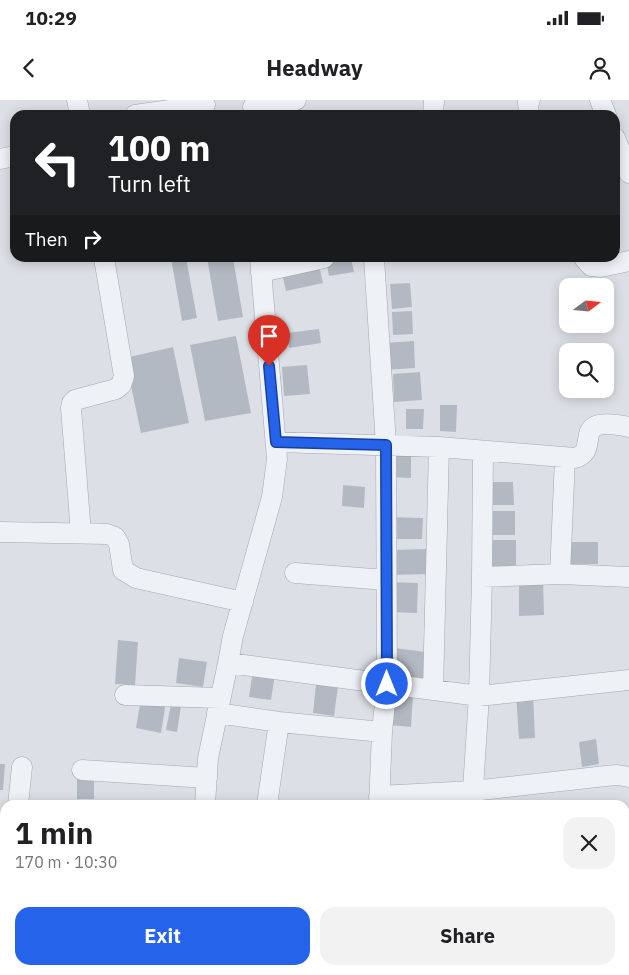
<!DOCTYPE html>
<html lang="en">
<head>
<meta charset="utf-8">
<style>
  :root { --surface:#fff; --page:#f2f2f2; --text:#202124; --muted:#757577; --accent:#2563eb }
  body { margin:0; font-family:"IBM Plex Sans",sans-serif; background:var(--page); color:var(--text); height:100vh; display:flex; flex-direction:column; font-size:19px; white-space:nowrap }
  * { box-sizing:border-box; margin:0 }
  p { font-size:16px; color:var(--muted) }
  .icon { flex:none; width:28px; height:28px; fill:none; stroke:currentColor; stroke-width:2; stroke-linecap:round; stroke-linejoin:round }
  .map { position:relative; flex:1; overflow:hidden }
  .drawer { position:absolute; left:0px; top:700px; width:630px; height:175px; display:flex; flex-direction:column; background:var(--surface); border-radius:15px 15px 0 0; box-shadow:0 2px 12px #0003 }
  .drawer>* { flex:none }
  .guide { position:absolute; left:10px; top:10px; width:610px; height:152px; border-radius:15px; box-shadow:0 2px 12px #0003; background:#202124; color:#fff; overflow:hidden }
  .needle { width:32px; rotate:74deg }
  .buttons { position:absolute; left:559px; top:178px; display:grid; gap:10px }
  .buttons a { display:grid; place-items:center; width:55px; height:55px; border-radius:10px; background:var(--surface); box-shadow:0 2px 12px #0003; font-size:25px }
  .pin { position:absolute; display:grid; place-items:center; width:42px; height:42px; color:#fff; margin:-51px -21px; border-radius:50% 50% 50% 0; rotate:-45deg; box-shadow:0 0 5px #0007 }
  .pin .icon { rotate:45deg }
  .me { position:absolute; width:55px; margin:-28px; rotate:0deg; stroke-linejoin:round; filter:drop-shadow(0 0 4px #0008) }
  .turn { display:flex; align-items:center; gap:18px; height:105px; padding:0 15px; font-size:22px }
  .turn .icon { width:65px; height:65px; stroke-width:2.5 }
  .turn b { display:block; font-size:35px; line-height:42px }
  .then { display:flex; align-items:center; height:48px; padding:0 15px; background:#0003; gap:10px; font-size:19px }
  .round { display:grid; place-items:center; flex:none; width:52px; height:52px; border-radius:15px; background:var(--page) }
  .summary { display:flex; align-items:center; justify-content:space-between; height:85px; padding:0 15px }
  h1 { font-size:30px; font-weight:800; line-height:38px }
  .primary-button { display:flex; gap:10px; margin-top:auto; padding:10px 15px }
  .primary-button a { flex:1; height:58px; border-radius:15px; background:var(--accent); color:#fff; font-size:20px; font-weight:800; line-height:58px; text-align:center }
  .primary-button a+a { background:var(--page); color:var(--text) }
  .status { display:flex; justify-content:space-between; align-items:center; height:35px; padding:0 25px; background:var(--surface); direction:ltr }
  .status svg { height:14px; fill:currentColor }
  header { display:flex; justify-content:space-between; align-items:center; height:65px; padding:0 15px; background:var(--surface); font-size:22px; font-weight:800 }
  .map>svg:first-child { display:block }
  .building { fill:#b3b9c3 }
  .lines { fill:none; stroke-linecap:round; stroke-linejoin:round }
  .minor-casing { stroke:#a2a7b0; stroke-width:21 }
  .minor { stroke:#eef1f5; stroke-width:20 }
  .route-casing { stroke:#184099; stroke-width:12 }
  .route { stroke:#2563eb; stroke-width:9 }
</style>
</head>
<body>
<div class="status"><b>10:29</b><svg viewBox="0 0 49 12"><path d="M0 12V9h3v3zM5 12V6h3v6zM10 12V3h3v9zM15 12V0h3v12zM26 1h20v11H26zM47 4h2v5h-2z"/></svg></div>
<header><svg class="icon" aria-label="back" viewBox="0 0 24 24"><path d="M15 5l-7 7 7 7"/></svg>Headway<svg class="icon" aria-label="person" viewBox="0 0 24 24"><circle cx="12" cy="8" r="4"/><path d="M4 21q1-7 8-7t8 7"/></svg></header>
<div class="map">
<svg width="629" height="875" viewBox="0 0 629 875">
  <rect width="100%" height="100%" fill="#dce0e6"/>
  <path class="building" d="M171 158H186L197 218 182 221Z
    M207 158H233L243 217 218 221Z
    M337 158H351L354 172 329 176 326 160Z
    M318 161 323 183 286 191 281 170Z
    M410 183 412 207 392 209 390 184Z
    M412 211 413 234 393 235 392 212Z
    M319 229 321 243 289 248 287 233Z
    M236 236 251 313 205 321 190 245Z
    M414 241 415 268 385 270 383 243Z
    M173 247 189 323 141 333 125 258Z
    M307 265 310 294 284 296 282 267Z
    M420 272 422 300 394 302 393 274Z
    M440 305H457L456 332 440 331Z
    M406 309H424L423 329H406Z
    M390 348H411V378L389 377Z
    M484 382H513L514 405H485Z
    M343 385 365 387 364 408 342 406Z
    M484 411H515V435H484Z
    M391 417 423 418 422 439H391Z
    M484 440H516V466H484Z
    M562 442H598V464H562Z
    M430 449V474L391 475 390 450Z
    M519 479H543L544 515 519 516Z
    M390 482 418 483 417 513 389 512Z
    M118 540 138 542 135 585 115 584Z
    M394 548 426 552 423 579 391 576Z
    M179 558 207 562 203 587 176 583Z
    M253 570 275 574 271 600 249 597Z
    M316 584 338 586 334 616 313 613Z
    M533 593 535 638 519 639 516 594Z
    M392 594 413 596 411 627 390 625Z
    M141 598 166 602 161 633 136 628Z
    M171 604 181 606 177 632 166 630Z
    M596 639 599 664 582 667 579 642Z
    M0 664H5L3 690H0Z
    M77 676 94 677V699H77Z"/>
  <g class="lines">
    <g class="minor-casing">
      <path id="minor" d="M77 0 80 15
        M600 0 606 15
        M253 7 296 0
        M135 15 205 5
        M433 15 434 0
        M529 15 528 2 530 0
        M615 38 629 73
        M0 59 15 56
        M374 158 386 345 387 584 382 632 379 705
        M584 158 591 166 601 167 629 161
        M261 172 324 158
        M276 342 439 347 575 358C603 350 566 314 629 327
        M0 432 107 434 115 437 119 444 123 470 136 478 243 502
        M81 433 71 308 72 303 75 300 116 289 121 285 124 276 104 158
        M295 473 386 480
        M560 474 565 358
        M482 477 560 474 629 477
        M228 563 479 596 629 580
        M433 590 439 347
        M125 595 220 598
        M217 613 279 622 382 632
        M82 670 207 678
        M379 696 472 691 606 676 617 675 629 677
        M18 705 22 667
        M205 705 208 658 228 563 233 536 272 397 277 359 260 158
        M267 705 279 622
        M472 705 479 596 482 477 483 351
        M0 818 5 817
        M197 870V875
        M270 870V875
        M369 870 370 875
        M473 870 474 875
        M90 875V870
        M136 875V870"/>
    </g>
    <use href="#minor" class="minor"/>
  </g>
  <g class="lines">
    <g class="route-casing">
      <path id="route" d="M269 266 276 342 386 345 387 584"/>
    </g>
    <use href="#route" class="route"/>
  </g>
</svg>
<div class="buttons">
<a><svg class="needle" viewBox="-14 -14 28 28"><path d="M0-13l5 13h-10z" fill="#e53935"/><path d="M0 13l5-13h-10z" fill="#757577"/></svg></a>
<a><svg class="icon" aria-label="search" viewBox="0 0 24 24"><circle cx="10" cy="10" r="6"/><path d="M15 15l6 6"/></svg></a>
</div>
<div class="pin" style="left:269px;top:266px;background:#d93025"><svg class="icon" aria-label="arrive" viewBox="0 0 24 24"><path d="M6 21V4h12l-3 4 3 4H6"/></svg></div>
<svg class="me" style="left:387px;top:584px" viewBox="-20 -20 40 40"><circle r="17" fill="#2563eb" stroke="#fff" stroke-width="3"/><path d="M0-11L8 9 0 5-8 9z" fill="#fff"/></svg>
<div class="guide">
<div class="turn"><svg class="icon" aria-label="left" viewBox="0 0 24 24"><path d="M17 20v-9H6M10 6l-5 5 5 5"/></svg><div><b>100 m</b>Turn left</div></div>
<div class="then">Then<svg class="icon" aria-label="right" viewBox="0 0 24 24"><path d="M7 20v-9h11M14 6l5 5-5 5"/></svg></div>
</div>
<section class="drawer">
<div class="summary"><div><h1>1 min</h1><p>170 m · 10:30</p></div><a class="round"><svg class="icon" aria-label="close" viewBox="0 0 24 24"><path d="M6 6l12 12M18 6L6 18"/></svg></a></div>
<div class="primary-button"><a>Exit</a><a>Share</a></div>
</section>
</div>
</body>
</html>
